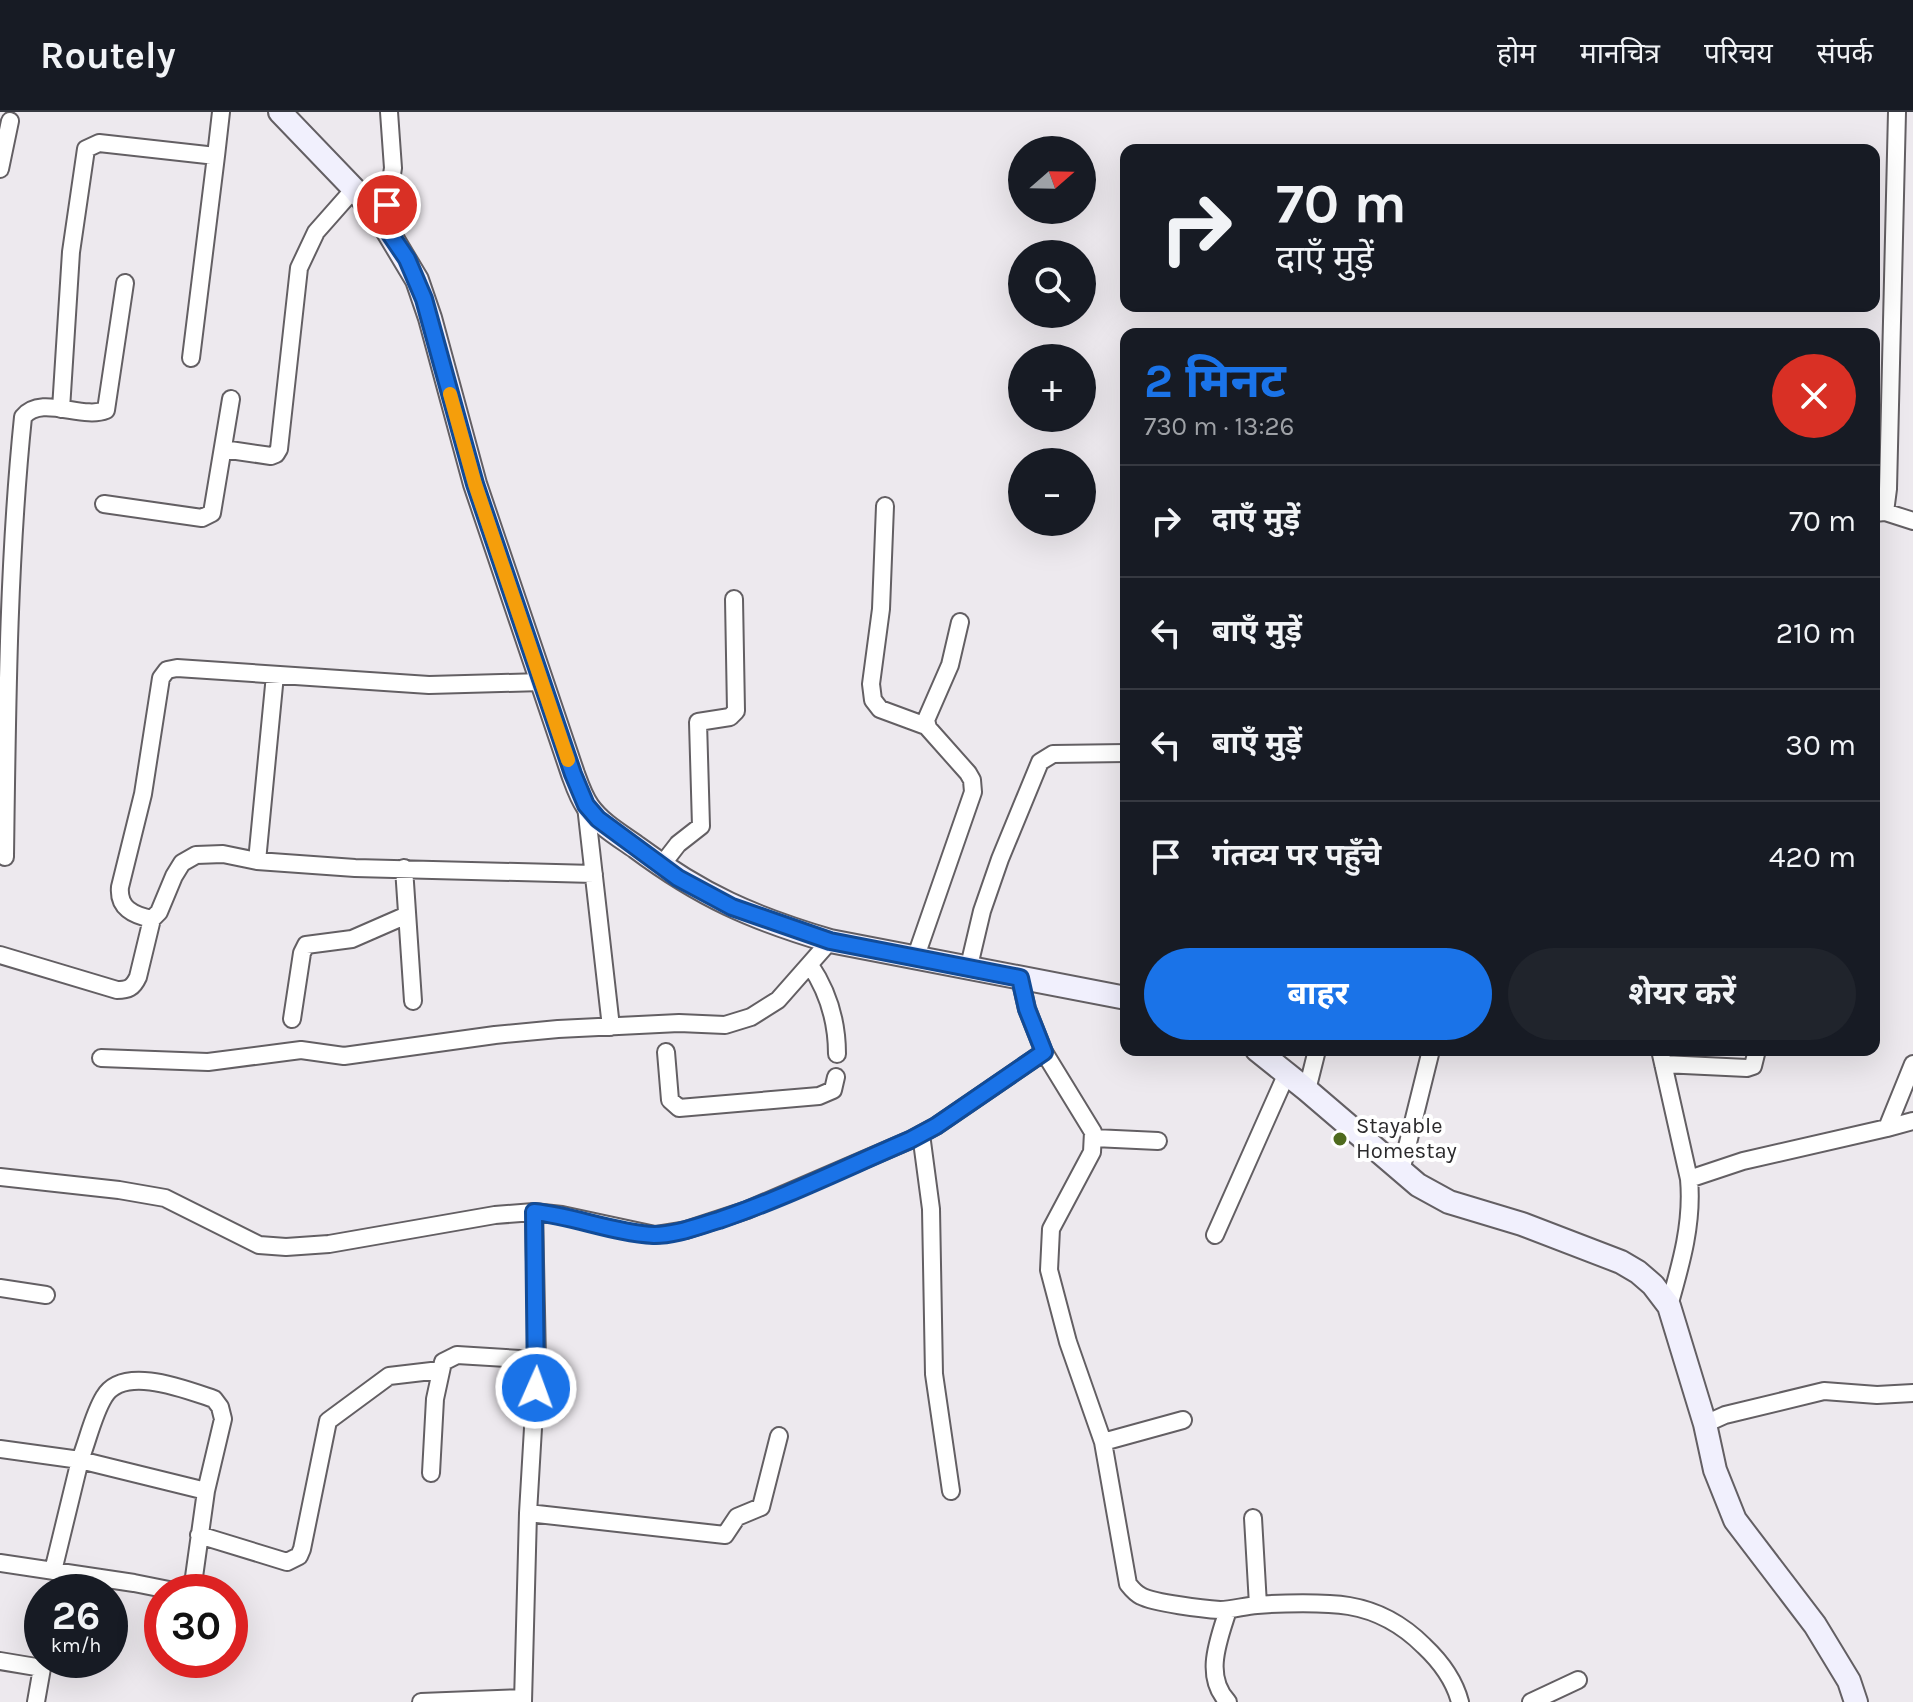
<!DOCTYPE html>
<html lang="hi">
<head>
<meta charset="utf-8">
<style>
  :root { --surface:#171b24; --page:#20242c; --text:#f1f3f6; --muted:#9ea1a6; --line:#363941; --accent:#1a73e8 }
  body { margin:0; font-family:Karla,"Noto Sans Devanagari",sans-serif; background:var(--page); color:var(--text); height:100vh; display:flex; flex-direction:column; font-size:30px; white-space:nowrap }
  * { box-sizing:border-box; margin:0 }
  p { font-size:26px; color:var(--muted) }
  .icon { flex:none; width:44px; height:44px; fill:none; stroke:currentColor; stroke-width:2; stroke-linecap:round; stroke-linejoin:round }
  .map { position:relative; flex:1; overflow:hidden }
  .drawer { position:absolute; left:1120px; top:216px; width:760px; height:728px; display:flex; flex-direction:column; background:var(--surface); border-radius:16px; box-shadow:0 8px 32px #0002 }
  .drawer>* { flex:none }
  .banner { position:absolute; left:1120px; top:32px; width:760px; height:168px; border-radius:16px; box-shadow:0 8px 32px #0002; background:#171b24; color:var(--text); overflow:hidden }
  .needle { width:52px; rotate:70deg }
  .tools { position:absolute; left:1008px; top:24px; display:grid; gap:16px }
  .tools a { display:grid; place-items:center; width:88px; height:88px; border-radius:50%; background:var(--surface); box-shadow:0 8px 32px #0002; font-size:40px }
  .speed { position:absolute; left:24px; top:1462px; display:flex; gap:16px; font-size:40px; font-weight:700; text-align:center }
  .speed>* { display:grid; place-content:center; width:104px; height:104px; border-radius:50%; background:var(--surface); box-shadow:0 8px 32px #0002; line-height:1 }
  .speed small { font-size:20px; font-weight:400 }
  .speed .limit { border:12px solid #d22; background:#fff; color:#111 }
  .pin { position:absolute; display:grid; place-items:center; width:68px; height:68px; color:#fff; margin:-34px; border:4px solid #fff; border-radius:50%; box-shadow:0 2px 8px #0007 }
  .me { position:absolute; width:88px; margin:-44px; rotate:2deg; stroke-linejoin:round; filter:drop-shadow(0 0 6px #0008) }
  .turn { display:flex; align-items:center; gap:28px; height:168px; padding:0 24px; font-size:36px }
  .turn .icon { width:104px; height:104px; stroke-width:2.5 }
  .turn b { display:block; font-size:56px; line-height:68px }
  .round { display:grid; place-items:center; flex:none; width:84px; height:84px; border-radius:42px; background:var(--page) }
  .headline { display:flex; align-items:center; justify-content:space-between; height:136px; padding:0 24px }
  h1 { font-size:48px; font-weight:700; line-height:60px; color:var(--accent) }
  .cta { display:flex; gap:16px; margin-top:auto; padding:16px 24px }
  .cta a { flex:1; height:92px; border-radius:48px; background:var(--accent); color:#fff; font-size:32px; font-weight:700; line-height:92px; text-align:center }
  .cta a+a { background:var(--page); color:var(--text) }
  ul { padding:0; list-style:none }
  li { display:flex; align-items:center; gap:24px; height:112px; padding:0 24px; border-top:2px solid var(--line) }
  li div { flex:1 }
  li b { display:block; font-size:30px }
  li em { font-style:normal }
  header { display:flex; align-items:center; gap:48px; box-sizing:border-box; height:112px; padding:0 40px; background:var(--surface); border-bottom:2px solid var(--line) }
  header strong { font-size:38px }
  nav { display:flex; gap:44px; margin-inline-start:auto; font-size:28px }
  .map>svg:first-child { display:block }
  .lines { fill:none; stroke-linecap:round; stroke-linejoin:round }
  .street-casing { stroke:#635f63; stroke-width:20 }
  .secondary-casing { stroke:#635f63; stroke-width:26 }
  .street { stroke:#fff; stroke-width:16 }
  .secondary { stroke:#f1f0fd; stroke-width:22 }
  .route-casing { stroke:#114b97; stroke-width:20 }
  .route { stroke:#1a73e8; stroke-width:14 }
  .slow { stroke:#f59e0b; stroke-width:14 }
  .poi-dot { fill:#4e6a1d; stroke:#fff; stroke-width:3 }
  .labels { text-anchor:middle; dominant-baseline:central; stroke-width:8; stroke-linejoin:round; paint-order:stroke }
  .poi-label { font-size:22px; fill:#2b2a2c; stroke:#fff; text-anchor:start }
</style>
</head>
<body>
<header>
<strong>Routely</strong>
<nav><a>होम</a><a>मानचित्र</a><a>परिचय</a><a>संपर्क</a></nav>
</header>
<div class="map">
<svg width="1913" height="1590" viewBox="0 0 1913 1590">
  <rect width="100%" height="100%" fill="#ede9ee"/>
  <g class="lines">
    <g class="street-casing">
      <path id="street" d="M0 57 10 9
        M384 113 393 56 389 0
        M191 246 216 44
        M61 297 71 140 86 37 99 31 216 44 221 0
        M223 337 271 344 276 342 279 337 299 156 316 120 354 77
        M104 392 202 406 212 401 231 287
        M885 394 881 497 871 572 873 588 880 597 926 614
        M1885 400 1913 409
        M1874 401 1885 400 1888 377 1897 0
        M543 570 429 573 177 556 167 558 161 566 143 682 120 775C118 796 133 803 152 807L159 800 174 764 182 751 196 743 223 742 257 749 355 756 594 762
        M586 694 611 915
        M5 745C7 598 8 451 23 305 41 282 82 308 106 298L125 171
        M257 749 275 563
        M661 754 678 732 701 714 698 610 730 605 736 599 734 487
        M404 756 413 889
        M0 843 117 878C128 878 133 876 138 865L152 807
        M916 844 973 680 972 668 968 661 928 616 926 608 950 553 960 510
        M810 853C829 881 837 909 837 942
        M969 854 982 799 1000 747 1040 650 1053 642 1126 641
        M1020 866 1027 897 1044 940 1093 1020 1092 1040 1051 1117 1049 1158 1068 1230 1103 1330 1128 1472C1132 1477 1135 1481 1141 1484 1154 1491 1204 1497 1220 1498 1232 1498 1244 1494 1257 1493 1281 1491 1325 1490 1349 1494 1379 1499 1403 1513 1424 1534 1441 1550 1454 1567 1460 1590
        M292 907 302 841 306 833 352 827 407 803
        M1660 938 1689 1067
        M666 940 670 988 679 996 819 984 833 978 836 965
        M101 946 208 950 301 938 344 944 495 923 558 917 679 911 725 913 751 905 778 888 830 829
        M1663 952 1747 956 1753 954 1757 938
        M1307 978 1317 938
        M1887 1016 1913 1009
        M921 1022 931 1097 934 1262 951 1379
        M1094 1026 1158 1029
        M1401 1059 1431 938
        M0 1065 119 1078 165 1086 259 1133 286 1135 329 1132 495 1103 534 1100 562 1103 655 1123 686 1118 747 1098 910 1028 936 1014 1044 940
        M1215 1123 1287 961
        M0 1176 46 1183
        M1669 1194C1681 1152 1693 1111 1689 1067L1743 1049 1887 1016 1913 952
        M1705 1312 1725 1303 1824 1279 1877 1283 1913 1281
        M1103 1330 1183 1308
        M0 1337 80 1348 53 1459
        M431 1361 435 1287 443 1250 457 1243 537 1248
        M528 1401 725 1423 737 1405 761 1395 779 1324
        M1253 1406 1258 1493
        M199 1423 287 1450 299 1444 302 1437 328 1309 389 1264 440 1258
        M0 1451 134 1471 179 1480
        M180 1480 190 1474 194 1465 206 1379 223 1307 220 1295 214 1287C187 1278 123 1252 104 1285 93 1303 88 1328 80 1348L206 1379
        M0 1549 42 1556 36 1590
        M421 1590 523 1586
        M523 1590 528 1401 537 1248 534 1100
        M1228 1590C1203 1564 1219 1527 1228 1498
        M1531 1590 1578 1568"/>
    </g>
    <g class="secondary-casing">
      <path id="secondary" d="M280 0 354 77 384 113 417 168 430 206 475 372 573 662C577 673 581 685 588 695 600 712 619 723 636 735 702 784 752 806 830 829L1126 886
        M1257 938 1307 978 1418 1073 1449 1090 1522 1112 1621 1150 1638 1160 1653 1173 1669 1194 1705 1312 1715 1358 1735 1408 1815 1513 1849 1569 1856 1590"/>
    </g>
    <use href="#street" class="street"/>
    <use href="#secondary" class="secondary"/>
  </g>
  <g class="lines">
    <g class="route-casing">
      <path id="route" d="M387 93 384 113 407 147 424 187 475 372 573 662 586 693 598 707 678 766 732 795 830 829 1020 866 1027 897 1044 940 936 1014 910 1028C847 1055 784 1086 719 1108 698 1114 676 1123 654 1123 614 1121 574 1104 534 1100L536 1276"/>
    </g>
    <use href="#route" class="route"/>
    <path class="slow" d="M450 282 475 372 568 648"/>
  </g>
  <circle class="poi-dot" cx="1340" cy="1027" r="8"/>
  <g class="labels">
    <g class="poi-label">
      <text x="1356" y="1014">Stayable<tspan x="1356" dy="25">Homestay</tspan></text>
    </g>
  </g>
</svg>
<div class="tools">
<a><svg class="needle" viewBox="-14 -14 28 28"><path d="M0-13l5 13h-10z" fill="#e53935"/><path d="M0 13l5-13h-10z" fill="#9ea1a6"/></svg></a>
<a><svg class="icon" aria-label="search" viewBox="0 0 24 24"><circle cx="10" cy="10" r="6"/><path d="M15 15l6 6"/></svg></a>
<a>+</a>
<a>−</a>
</div>
<div class="speed"><div>26<small>km/h</small></div><div class="limit">30</div></div>
<div class="pin" style="left:387px;top:93px;background:#d93025"><svg class="icon" aria-label="arrive" viewBox="0 0 24 24"><path d="M6 21V4h12l-3 4 3 4H6"/></svg></div>
<svg class="me" style="left:536px;top:1276px" viewBox="-20 -20 40 40"><circle r="17" fill="#1a73e8" stroke="#fff" stroke-width="3"/><path d="M0-11L8 9 0 5-8 9z" fill="#fff"/></svg>
<div class="banner">
<div class="turn"><svg class="icon" aria-label="right" viewBox="0 0 24 24"><path d="M7 20v-9h11M14 6l5 5-5 5"/></svg><div><b>70 m</b>दाएँ मुड़ें</div></div>
</div>
<section class="drawer">
<div class="headline"><div><h1>2 मिनट</h1><p>730 m · 13:26</p></div><a class="round" style="background:#d93025;color:#fff"><svg class="icon" aria-label="close" viewBox="0 0 24 24"><path d="M6 6l12 12M18 6L6 18"/></svg></a></div>
<ul>
<li><svg class="icon" aria-label="right" viewBox="0 0 24 24"><path d="M7 20v-9h11M14 6l5 5-5 5"/></svg><div><b>दाएँ मुड़ें</b></div><em>70 m</em></li>
<li><svg class="icon" aria-label="left" viewBox="0 0 24 24"><path d="M17 20v-9H6M10 6l-5 5 5 5"/></svg><div><b>बाएँ मुड़ें</b></div><em>210 m</em></li>
<li><svg class="icon" aria-label="left" viewBox="0 0 24 24"><path d="M17 20v-9H6M10 6l-5 5 5 5"/></svg><div><b>बाएँ मुड़ें</b></div><em>30 m</em></li>
<li><svg class="icon" aria-label="arrive" viewBox="0 0 24 24"><path d="M6 21V4h12l-3 4 3 4H6"/></svg><div><b>गंतव्य पर पहुँचे</b></div><em>420 m</em></li>
</ul>
<div class="cta"><a>बाहर</a><a>शेयर करें</a></div>
</section>
</div>
</body>
</html>
